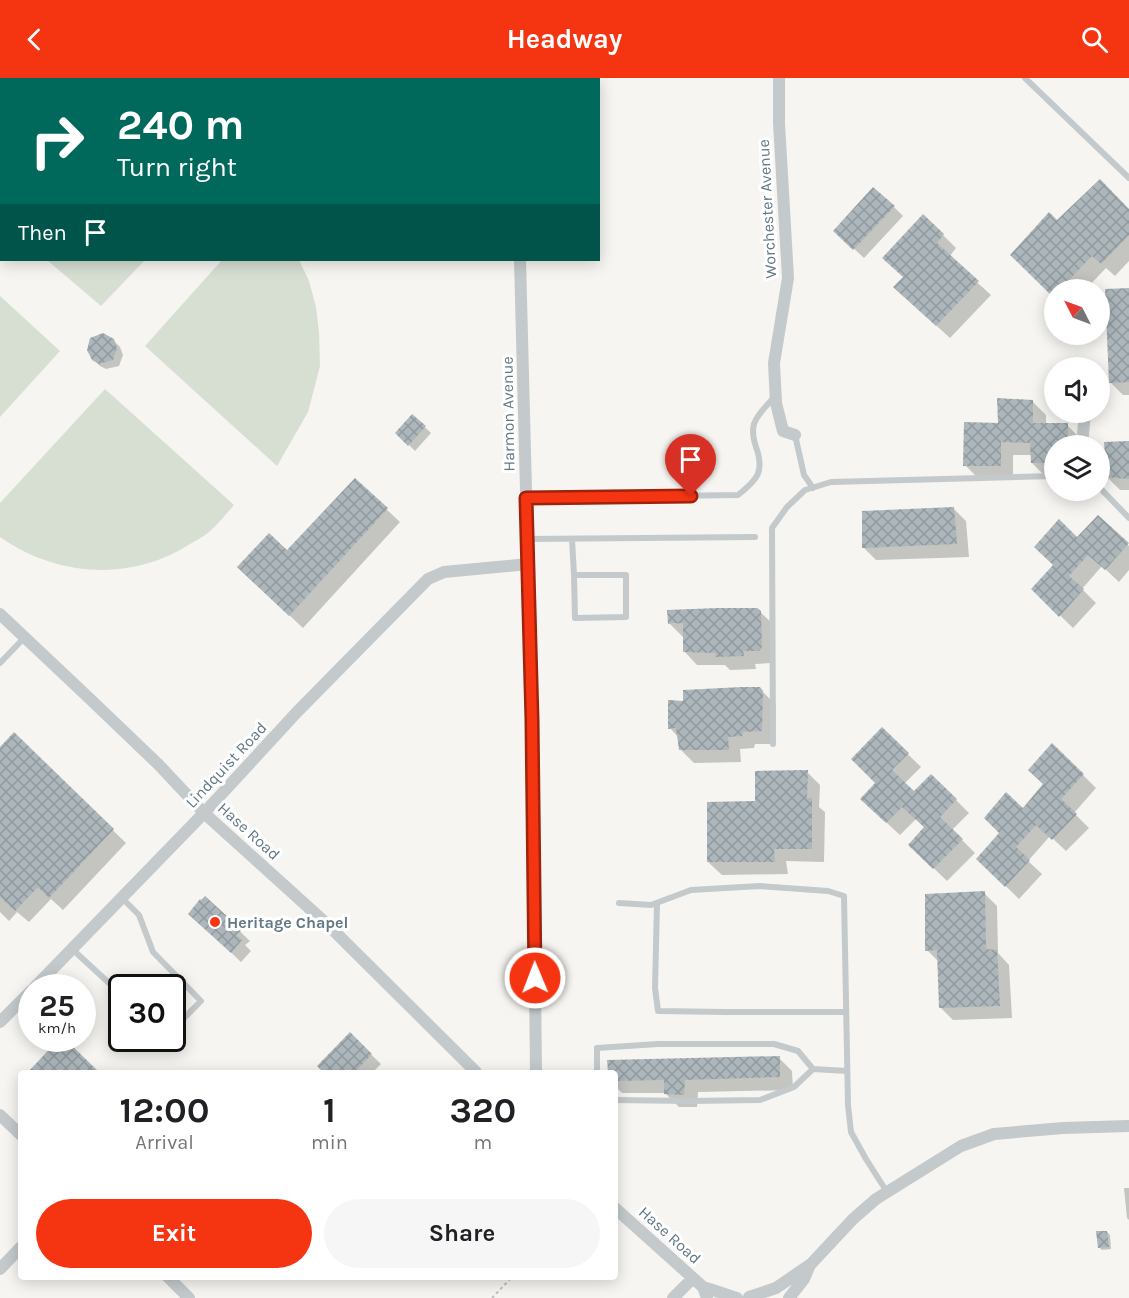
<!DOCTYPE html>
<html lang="en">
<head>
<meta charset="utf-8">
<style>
  :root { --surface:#fff; --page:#f6f6f6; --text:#202124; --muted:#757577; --accent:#f53512 }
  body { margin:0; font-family:Karla,sans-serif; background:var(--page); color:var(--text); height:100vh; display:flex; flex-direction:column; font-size:22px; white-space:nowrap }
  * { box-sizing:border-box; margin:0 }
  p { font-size:20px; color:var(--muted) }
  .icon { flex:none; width:33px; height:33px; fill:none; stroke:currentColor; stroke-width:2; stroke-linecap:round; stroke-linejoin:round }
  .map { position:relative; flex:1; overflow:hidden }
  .panel { position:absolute; left:18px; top:992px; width:600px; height:210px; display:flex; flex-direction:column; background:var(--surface); border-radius:6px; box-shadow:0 3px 15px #0003 }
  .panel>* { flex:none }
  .top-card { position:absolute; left:0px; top:0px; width:600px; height:183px; box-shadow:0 3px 15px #0003; background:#00695c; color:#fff; overflow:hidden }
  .needle { width:39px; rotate:312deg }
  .controls { position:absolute; left:1044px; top:201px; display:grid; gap:12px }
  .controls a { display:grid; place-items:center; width:66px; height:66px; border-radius:50%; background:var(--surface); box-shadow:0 3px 15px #0003; font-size:30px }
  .speed { position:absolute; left:18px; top:896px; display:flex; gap:12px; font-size:30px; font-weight:700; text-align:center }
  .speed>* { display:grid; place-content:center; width:78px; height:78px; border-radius:50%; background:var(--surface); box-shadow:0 3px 15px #0003; line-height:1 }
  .speed small { font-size:15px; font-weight:400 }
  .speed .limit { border:3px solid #111; border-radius:9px; background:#fff; color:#111 }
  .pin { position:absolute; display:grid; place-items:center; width:51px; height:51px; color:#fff; margin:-62px -26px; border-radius:50% 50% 50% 0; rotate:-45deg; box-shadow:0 0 6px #0007 }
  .pin .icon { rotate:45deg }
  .me { position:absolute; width:66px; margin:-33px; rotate:359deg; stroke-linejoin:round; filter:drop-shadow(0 0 4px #0008) }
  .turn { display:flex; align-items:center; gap:21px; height:126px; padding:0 18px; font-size:27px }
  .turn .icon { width:78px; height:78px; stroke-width:2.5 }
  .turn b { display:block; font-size:42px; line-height:51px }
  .then { display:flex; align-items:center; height:57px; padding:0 18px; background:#0003; gap:12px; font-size:22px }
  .eta { display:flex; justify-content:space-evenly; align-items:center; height:102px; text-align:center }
  .eta b { font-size:36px; font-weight:700; line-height:42px }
  .primary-button { display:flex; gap:12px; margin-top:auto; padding:12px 18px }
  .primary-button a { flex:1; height:69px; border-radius:36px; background:var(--accent); color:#fff; font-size:24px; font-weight:700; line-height:69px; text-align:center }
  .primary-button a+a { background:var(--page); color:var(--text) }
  header { display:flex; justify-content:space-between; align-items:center; height:78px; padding:0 18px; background:var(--accent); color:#fff; font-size:27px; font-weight:700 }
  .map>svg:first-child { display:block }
  .garden { fill:#d7ded2 }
  .shadow { fill:#0003 }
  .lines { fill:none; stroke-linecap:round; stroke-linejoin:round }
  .stream { stroke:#bccbcf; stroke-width:4 }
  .building { fill:url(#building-cross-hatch) }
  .path { stroke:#bdc0c2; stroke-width:2; stroke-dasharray:3 3; stroke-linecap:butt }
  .lane { stroke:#c4c9cb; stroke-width:6 }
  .street { stroke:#c4c9cb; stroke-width:12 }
  .route-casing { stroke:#9f220c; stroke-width:15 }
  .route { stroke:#f53512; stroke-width:10 }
  .poi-dot { fill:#f53512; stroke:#fff; stroke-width:2 }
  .labels { text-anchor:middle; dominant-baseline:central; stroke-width:6; stroke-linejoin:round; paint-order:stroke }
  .street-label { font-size:16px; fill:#617885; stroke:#fff }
  .poi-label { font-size:16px; font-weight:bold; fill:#617885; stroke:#fff; text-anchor:start }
</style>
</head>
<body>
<header><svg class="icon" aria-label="back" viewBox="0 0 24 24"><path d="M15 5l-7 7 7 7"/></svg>Headway<svg class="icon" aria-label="search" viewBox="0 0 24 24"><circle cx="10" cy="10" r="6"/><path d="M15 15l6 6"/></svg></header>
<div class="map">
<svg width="1129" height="1220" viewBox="0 0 1129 1220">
  <defs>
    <pattern id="building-cross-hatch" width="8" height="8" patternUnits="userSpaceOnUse" patternTransform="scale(1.5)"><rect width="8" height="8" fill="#adb7bb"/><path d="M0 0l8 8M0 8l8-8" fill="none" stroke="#909a9e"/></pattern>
  </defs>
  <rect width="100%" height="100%" fill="#f6f5f1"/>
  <path class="garden" d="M47 182H145L101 228Z
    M222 182H299L309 203 316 229 319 254 320 288 308 334 277 388 145 268Z
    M0 218 60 273 0 339Z
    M105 311 234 427C226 436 218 446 209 454 203 459 196 462 190 466 131 504 57 499 0 459V425Z"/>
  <path class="shadow" d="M894 129 903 138 864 180 835 153Z
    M1129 133V183L1115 198 1106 190 1085 212H1054V219L1012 177 1057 144Z
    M943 157 956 170 949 179 991 217 950 260 908 222 904 199Z
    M1129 212V317H1123L1110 304Z
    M113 262 120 269 123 277 119 288 106 291 100 288 93 281Z
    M1033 324 1046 337V347H1067L1080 360V368H1054V398H1045L1032 385V377H1013V400H978L965 387 999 347Z
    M413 338 431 355 415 373 397 355Z
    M1129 365V412H1120L1107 399Z
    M355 402 400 444 303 550 252 502 287 474Z
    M953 430 966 443 969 479 876 482 863 469Z
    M1098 439 1129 468V492L1119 504 1102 488 1082 511 1096 525 1073 550 1033 511Z
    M760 534 774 547 772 585 755 586 756 591 730 592 725 587H697L684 573V558L683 559 670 546Z
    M759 610 776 627 775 666H755L754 670 740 671 741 684 694 685 681 672 679 660 670 650 685 625Z
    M882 651 921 689 904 706 914 716 956 722 969 735 952 752 975 775 947 803 910 767 925 750 916 741 900 757 875 734Z
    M14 656 126 765 63 832 51 821 29 844 17 834 9 843 0 834V671Z
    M1053 667 1096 710 1074 735 1089 750 1066 773 1050 758 1028 783 1042 796 1019 821 978 781 1023 732 1045 707Z
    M807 694 820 707 819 729 825 734 824 784 786 783 788 796 722 797 708 784Z
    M984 815 997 828 998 875 1009 887 1012 940 953 942 940 929 939 884 927 872Z
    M205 820 250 863 245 867 251 873 241 884 200 845Z
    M350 956 381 986 373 994H325L320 988Z
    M62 960 97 994H39L35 990Z
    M779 980 792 993 793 1012 698 1014 697 1029H679L665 1015H622L615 1008V994H609V984Z
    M1124 1110H1129V1142L1127 1140Z
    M1107 1154 1110 1157 1111 1171 1102 1172 1099 1169Z"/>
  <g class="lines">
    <path class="stream" d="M0 48H2"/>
  </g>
  <path class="building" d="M1100 101 1129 131V157L1101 186 1092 178 1059 212H1054V216L1052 218 1010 177 1049 134 1057 142Z
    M873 109 895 128 853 172 833 153Z
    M923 136 944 156 937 165 979 203 936 248 893 209 903 199 882 180Z
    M1129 210V304L1109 305 1105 211Z
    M103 255 114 261 117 270 113 282 99 286 92 282 87 272 90 260Z
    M997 320 1033 322V345H1068V368H1054V385H1031L1030 365 1001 364V388H963L964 344 998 345Z
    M412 336 426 348 408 368 395 355Z
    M1129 363V401L1106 399 1104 364Z
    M355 400 388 430 289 538 237 489 269 455 287 472Z
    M954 429 957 466 862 470V433Z
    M1098 437 1129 465 1105 492 1088 477 1069 498 1084 511 1059 539 1031 511 1053 487 1034 469 1059 441 1077 459Z
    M718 530H757L761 533 762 569 759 573H743L744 578 715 579 716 575 683 574V545L668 546 667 532Z
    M742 609H760L763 613 762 653 743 654 742 658 728 659 729 672H679L676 650 668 651V622L683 623V612Z
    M882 649 909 675 892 692 914 713 931 696 957 721 940 739 963 761 933 791 908 767 924 749 902 729 886 745 860 721 875 705 851 681Z
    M14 654 114 751 49 820 38 809 15 833 0 819V669Z
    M1052 665 1084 696 1061 721 1077 736 1052 762 1036 747 1016 769 1030 782 1005 809 976 781 999 755 984 740 1006 714 1023 730 1043 706 1028 692Z
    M808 692 807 720H812V771H774L775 784H707V724L755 723V693Z
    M985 813 986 871 997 872 1000 928 939 930 937 872 925 873V816Z
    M205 818 242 852 236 857 242 862 231 875 188 836 200 821 201 822Z
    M350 954 372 976 355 994H323L317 988Z
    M60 960H64L99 994H28Z
    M780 978V999L685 1002 684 1017 664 1016V1002L615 1003V994H608L607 982Z
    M1096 1153H1107L1109 1169 1098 1170Z"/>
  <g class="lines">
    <path class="path" d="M492 1220 513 1198"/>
    <path class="lane" d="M141 0V2
      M201 0V2
      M1025 0 1129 100
      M795 357 804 397 813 410
      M1100 410 1129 440
      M527 420 738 417C757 402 765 394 756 369 754 363 752 353 754 346 757 336 768 327 774 319
      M528 461 755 459
      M572 461 574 497 575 540 626 539V497H574
      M0 585 24 560
      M773 666 772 450 787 429 805 412 831 404 1054 398
      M122 820 139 837 153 874 201 923 172 952
      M619 825 651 827 691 812 760 808 828 813 844 818 848 1027 851 1054 866 1081 887 1114
      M657 825 655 910 658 933 725 934H846
      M72 871 122 917
      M597 994V970L658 966H774L798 973 813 991 847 993
      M615 1022 689 1023 760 1022 794 1009 813 991"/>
    <path class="street" d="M779 0V45L788 200 774 285 776 325 783 353 795 357
      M516 2V0
      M0 13H2
      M520 182 532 642 536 994
      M1082 368 1085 334
      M0 536 89 620 158 686 204 735 328 847 476 994
      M35 909 204 735 297 634 428 501 444 494 528 486
      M0 944 32 912
      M0 1037 21 1057
      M615 1130 703 1209 707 1220
      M0 1191 21 1169
      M167 1198 189 1220
      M703 1209C715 1212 725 1217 737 1220
      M749 1219 776 1210 811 1186 853 1141 876 1121 961 1068 994 1056 1063 1050 1129 1048
      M673 1220 693 1200
      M789 1220 804 1201 810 1187"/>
  </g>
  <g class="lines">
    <g class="route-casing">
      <path id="route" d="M535 900 532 642 526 420 691 418"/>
    </g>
    <use href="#route" class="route"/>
  </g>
  <circle class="poi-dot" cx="215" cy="844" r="6"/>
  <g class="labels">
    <g class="street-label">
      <text transform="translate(767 131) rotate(-93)">Worchester Avenue</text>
      <text transform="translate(508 336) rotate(-91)">Harmon Avenue</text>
      <text transform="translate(226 687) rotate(-47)">Lindquist Road</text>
      <text transform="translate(249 753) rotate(42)">Hase Road</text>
      <text transform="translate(670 1157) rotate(42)">Hase Road</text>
    </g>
    <g class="poi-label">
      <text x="227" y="844">Heritage Chapel</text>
    </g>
  </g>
</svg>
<div class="controls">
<a><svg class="needle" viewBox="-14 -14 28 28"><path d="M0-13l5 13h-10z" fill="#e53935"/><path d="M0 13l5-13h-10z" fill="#757577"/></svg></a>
<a><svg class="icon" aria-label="sound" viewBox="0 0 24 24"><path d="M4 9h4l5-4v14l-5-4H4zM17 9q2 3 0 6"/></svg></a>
<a><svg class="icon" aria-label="layers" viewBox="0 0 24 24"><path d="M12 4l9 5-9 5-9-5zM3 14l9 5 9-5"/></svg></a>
</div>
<div class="speed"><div>25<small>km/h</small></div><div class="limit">30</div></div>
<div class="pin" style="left:691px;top:418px;background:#d93025"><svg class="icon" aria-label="arrive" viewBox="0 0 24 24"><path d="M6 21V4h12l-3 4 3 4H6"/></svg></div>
<svg class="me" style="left:535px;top:900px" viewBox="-20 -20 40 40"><circle r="17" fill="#f53512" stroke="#fff" stroke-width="3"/><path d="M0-11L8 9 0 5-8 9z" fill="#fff"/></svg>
<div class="top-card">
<div class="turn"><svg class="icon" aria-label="right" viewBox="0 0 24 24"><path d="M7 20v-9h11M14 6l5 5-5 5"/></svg><div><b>240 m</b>Turn right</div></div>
<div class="then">Then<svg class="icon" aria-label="arrive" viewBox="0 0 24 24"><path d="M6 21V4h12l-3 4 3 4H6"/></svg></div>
</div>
<section class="panel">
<div class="eta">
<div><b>12:00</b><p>Arrival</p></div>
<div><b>1</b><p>min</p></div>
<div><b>320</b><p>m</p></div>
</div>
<div class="primary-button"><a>Exit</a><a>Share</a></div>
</section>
</div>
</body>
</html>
